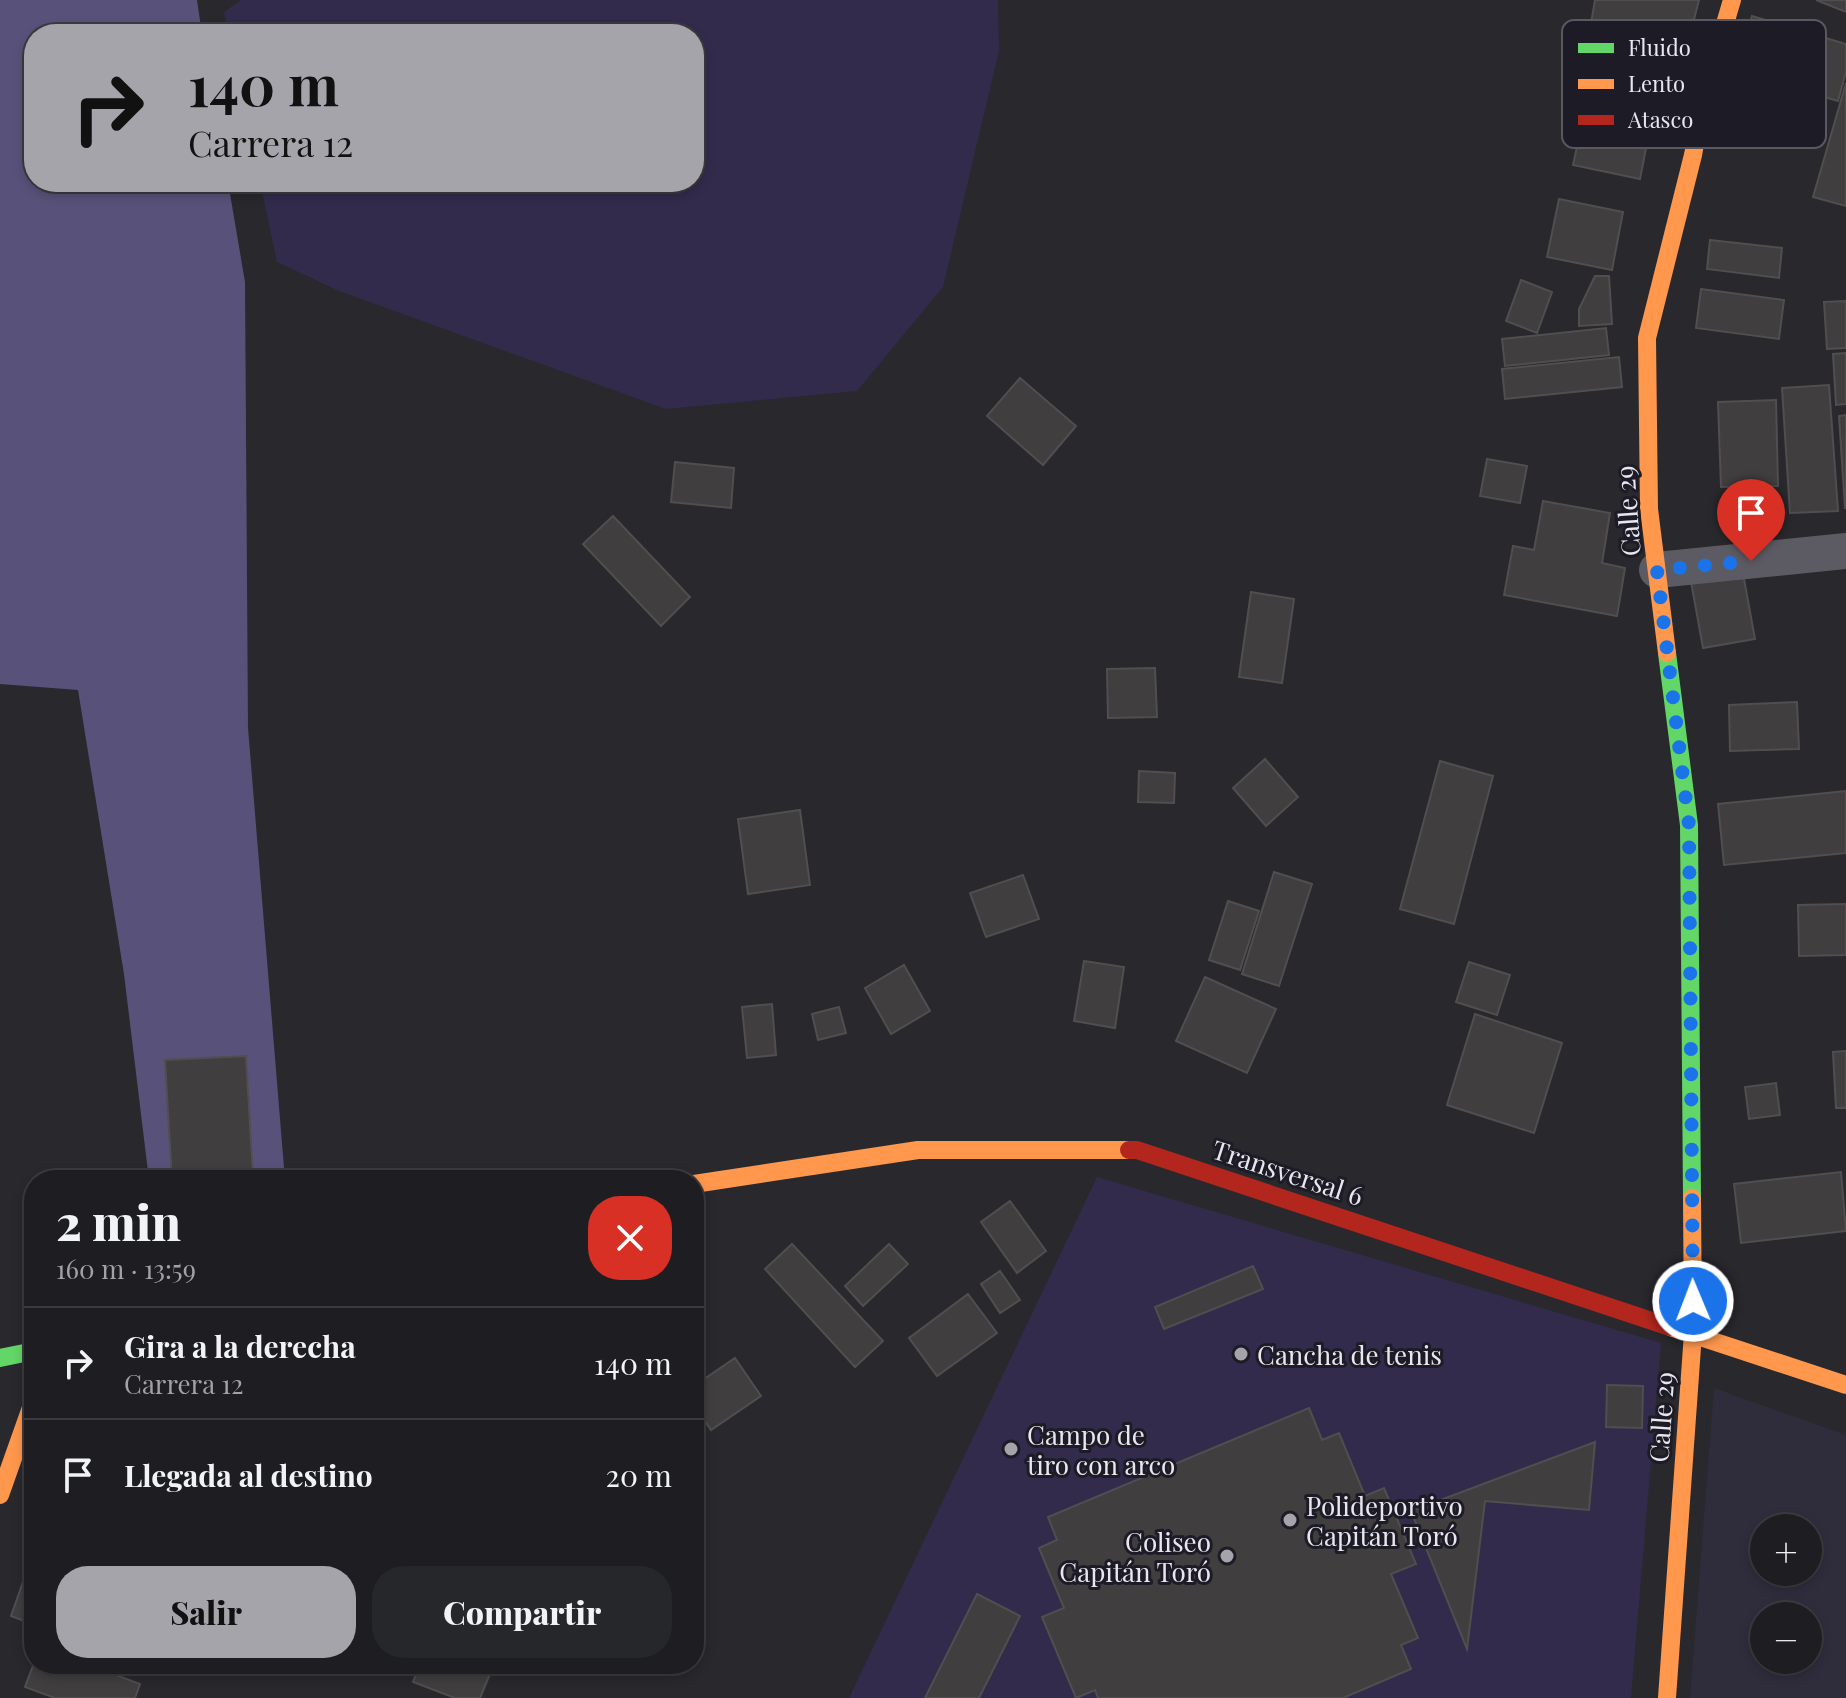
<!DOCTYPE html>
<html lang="es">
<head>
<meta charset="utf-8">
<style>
  :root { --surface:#1e1e22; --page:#26272a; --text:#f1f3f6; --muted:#a1a2a5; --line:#3c3c40; --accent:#a5a4ab }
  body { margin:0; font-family:"Playfair Display",serif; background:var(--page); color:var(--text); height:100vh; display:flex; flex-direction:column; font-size:30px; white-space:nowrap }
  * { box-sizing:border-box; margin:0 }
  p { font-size:26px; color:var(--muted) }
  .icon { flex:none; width:44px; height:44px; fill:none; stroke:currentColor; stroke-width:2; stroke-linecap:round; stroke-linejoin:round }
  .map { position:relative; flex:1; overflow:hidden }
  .side { position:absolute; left:24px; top:1170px; width:680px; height:504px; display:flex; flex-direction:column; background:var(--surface); border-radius:32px; box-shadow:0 4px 12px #0003,0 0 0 2px var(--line) }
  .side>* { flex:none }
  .guide { position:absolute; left:24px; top:24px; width:680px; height:168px; border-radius:32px; box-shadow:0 4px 12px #0003,0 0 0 2px var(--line); background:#a5a4ab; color:#111; overflow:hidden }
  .buttons { position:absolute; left:1750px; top:1514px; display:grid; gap:16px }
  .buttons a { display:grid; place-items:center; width:72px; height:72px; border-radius:50%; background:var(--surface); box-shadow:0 4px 12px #0003,0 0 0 2px var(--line); font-size:40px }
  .pin { position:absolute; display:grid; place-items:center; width:68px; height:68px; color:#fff; margin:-82px -34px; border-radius:50% 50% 50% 0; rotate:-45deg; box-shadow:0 0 8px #0007 }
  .pin .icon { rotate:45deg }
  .me { position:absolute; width:88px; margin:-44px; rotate:359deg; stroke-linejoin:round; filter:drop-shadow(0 0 6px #0008) }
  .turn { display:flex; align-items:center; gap:28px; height:168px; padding:0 32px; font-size:36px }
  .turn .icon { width:104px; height:104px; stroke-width:2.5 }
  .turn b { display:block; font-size:56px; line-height:68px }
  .round { display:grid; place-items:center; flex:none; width:84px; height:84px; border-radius:32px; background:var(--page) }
  .headline { display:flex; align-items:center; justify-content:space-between; height:136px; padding:0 32px }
  h1 { font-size:48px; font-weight:800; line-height:60px }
  .cta { display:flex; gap:16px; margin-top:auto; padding:16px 32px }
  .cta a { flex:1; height:92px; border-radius:32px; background:var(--accent); color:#111; font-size:32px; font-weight:800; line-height:92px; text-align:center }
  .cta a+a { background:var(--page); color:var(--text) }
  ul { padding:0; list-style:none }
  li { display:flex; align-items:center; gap:24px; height:112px; padding:0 32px; border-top:2px solid var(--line) }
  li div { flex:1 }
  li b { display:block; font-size:30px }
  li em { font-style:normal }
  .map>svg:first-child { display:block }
  .built { fill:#2f2c3c; fill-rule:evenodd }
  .green { fill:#322b4c }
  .forest { fill:#58527a }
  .building { fill:#403e3e; stroke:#504e4f; stroke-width:2 }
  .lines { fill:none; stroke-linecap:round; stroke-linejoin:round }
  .street { stroke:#5c5b63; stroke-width:36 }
  .fast { stroke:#63d668; stroke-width:18 }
  .slow { stroke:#ff974d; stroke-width:18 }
  .jam { stroke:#b3261e; stroke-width:18 }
  .route { stroke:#1a73e8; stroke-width:14; stroke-dasharray:0 25.2 }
  .poi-dot { fill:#a5a4ab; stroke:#1d1c26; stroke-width:3 }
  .labels { text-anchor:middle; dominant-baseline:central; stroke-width:6; stroke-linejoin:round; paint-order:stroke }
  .street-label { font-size:26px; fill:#e8e7ef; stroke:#1d1c26 }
  .poi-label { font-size:26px; fill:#e8e7ef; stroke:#1d1c26; text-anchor:start }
  .key { fill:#1d1c26; stroke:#5a5962; stroke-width:2 }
  .key-label { font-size:22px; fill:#e8e7ef }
</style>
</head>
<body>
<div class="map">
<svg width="1846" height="1698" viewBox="0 0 1846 1698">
  <rect width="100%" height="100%" fill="#28282d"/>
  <path class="built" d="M1714 1388 1846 1435V1698H1690ZM1764 1528H1808V1572H1764ZM1764 1616H1808V1660H1764Z"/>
  <path class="green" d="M241 0H998L999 51 943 287 857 391 666 409 339 291 277 262 260 182H694V34H228L224 12Z
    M1097 1177 1661 1343 1631 1698H849Z"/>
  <path class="forest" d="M0 0H197L202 34H34V182H228L245 282 248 728 285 1180H149L124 974 78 690 0 684Z"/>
  <path class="building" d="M1595 0H1699L1685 54 1590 29Z
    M1816 0H1846V12Z
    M1752 16 1846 44V72L1838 101 1736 71Z
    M1846 83V206L1813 197Z
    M1583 119 1649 133 1640 179 1573 165Z
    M1559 199 1623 212 1612 270 1547 257Z
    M1710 240 1782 248 1779 278 1707 269Z
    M1595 276H1609L1612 324 1579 326V309Z
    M1521 280 1552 292 1537 333 1506 321Z
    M1701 289 1784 300 1779 339 1696 328Z
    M1846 301V348L1827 349 1824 302Z
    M1606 328 1609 355 1505 366 1502 339Z
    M1846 353V404L1836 405 1833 354Z
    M1619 357 1622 387 1505 399 1502 369Z
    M1020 378 1076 426 1043 465 987 416Z
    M1829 385 1838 511 1790 513 1782 388Z
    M1776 400 1778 486 1721 487 1718 402Z
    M1846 415V508H1845L1839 416Z
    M1487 459 1527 466 1520 503 1480 496Z
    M675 462 734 468 731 508 671 502Z
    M1543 501 1610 513 1602 563 1625 568 1617 616 1504 595 1513 546 1534 550Z
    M613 516 690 597 661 626 583 544Z
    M1742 568 1755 639 1703 648 1690 576Z
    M1251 592 1294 599 1282 683 1239 677Z
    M1155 668 1157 717 1108 718 1107 669Z
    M1797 702 1799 749 1730 751 1729 705Z
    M1265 759 1298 797 1266 826 1233 788Z
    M1440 761 1493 776 1454 924 1400 909Z
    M1139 771 1175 773 1174 803 1138 802Z
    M1846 791V853L1724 865 1718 804Z
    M800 810 810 885 748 894 738 819Z
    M1274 872 1312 884 1279 986 1242 974Z
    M1023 875 1039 919 986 937 970 893Z
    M1228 901 1259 911 1240 970 1209 960Z
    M1846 904V955L1799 956 1798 905Z
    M1084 961 1124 967 1115 1028 1074 1021Z
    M1469 962 1510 975 1497 1015 1456 1002Z
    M904 965 930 1011 891 1034 865 988Z
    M1205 977 1276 1009 1247 1073 1176 1041Z
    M772 1004 776 1055 747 1058 742 1007Z
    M839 1007 846 1033 818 1040 812 1014Z
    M1475 1014 1562 1043 1534 1133 1447 1105Z
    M1846 1051V1108H1836L1833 1052Z
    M246 1056 253 1177 172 1180 165 1060Z
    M1776 1083 1780 1115 1749 1119 1745 1087Z
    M1841 1172 1846 1231 1741 1243 1734 1184Z
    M1010 1201 1046 1251 1017 1273 981 1222Z
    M792 1244 883 1341 855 1367 765 1269Z
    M889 1244 908 1264 863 1306 845 1286Z
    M1253 1266 1263 1289 1164 1329 1155 1307Z
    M1000 1271 1020 1300 1000 1313 981 1284Z
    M968 1294 997 1333 937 1376 909 1338Z
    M735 1358 761 1396 711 1430 694 1405V1386Z
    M1607 1385 1643 1386 1642 1428 1606 1427Z
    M1309 1408 1322 1440 1339 1433 1365 1496 1384 1488 1416 1564 1391 1574 1418 1638 1401 1645 1411 1669 1343 1698H1098L1095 1690 1076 1698 1042 1617 1064 1608 1039 1548 1057 1540 1048 1517Z
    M1595 1442 1589 1510 1485 1501 1467 1649 1411 1511Z
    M24 1579 34 1582V1625L11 1616Z
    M977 1594 1020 1616 979 1698H925Z
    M34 1663 87 1664 140 1684 135 1698H55L25 1687Z
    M420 1664H465L490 1674 480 1698H455L413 1682Z"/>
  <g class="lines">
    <path class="street" d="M1657 570 1846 551"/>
    <path class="fast" d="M1667 653 1689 825 1692 1198
      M0 1358 34 1351"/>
    <path class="slow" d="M1667 653 1649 509 1647 338 1693 155 1704 95 1732 0
      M694 1184 918 1150H1129
      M1670 1327 1846 1385
      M0 1495 34 1399
      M1667 1698 1693 1333 1692 1198"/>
    <path class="jam" d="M1129 1150H1137L1670 1327"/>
  </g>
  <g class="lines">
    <path class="route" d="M1693 1301 1689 825 1657 570 1751 561"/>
  </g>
  <g class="poi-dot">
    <circle cx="1241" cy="1354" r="8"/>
    <circle cx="1011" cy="1449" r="8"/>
    <circle cx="1290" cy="1520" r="8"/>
    <circle cx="1227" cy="1556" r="8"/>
  </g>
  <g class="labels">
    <g class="street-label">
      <text transform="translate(1627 511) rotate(-94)">Calle 29</text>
      <text transform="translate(1288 1172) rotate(18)">Transversal 6</text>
      <text transform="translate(1661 1417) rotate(-86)">Calle 29</text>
    </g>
    <g class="poi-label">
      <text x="1257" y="1354">Cancha de tenis</text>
      <text x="1027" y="1434">Campo de<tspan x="1027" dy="30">tiro con arco</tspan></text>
      <text x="1306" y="1505">Polideportivo<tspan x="1306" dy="30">Capitán Toró</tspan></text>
      <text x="1211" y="1541" text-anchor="end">Coliseo<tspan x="1211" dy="30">Capitán Toró</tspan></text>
    </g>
  </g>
  <rect x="1562" y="20" width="264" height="128" rx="12" class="key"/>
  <rect x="1578" y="43" width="36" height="10" fill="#63d668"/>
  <rect x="1578" y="79" width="36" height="10" fill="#ff974d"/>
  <rect x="1578" y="115" width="36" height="10" fill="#b3261e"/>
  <g class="key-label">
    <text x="1628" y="56">Fluido</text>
    <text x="1628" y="92">Lento</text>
    <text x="1628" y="128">Atasco</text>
  </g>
</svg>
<div class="buttons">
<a>+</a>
<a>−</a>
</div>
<div class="pin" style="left:1751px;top:561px;background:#d93025"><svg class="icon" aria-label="arrive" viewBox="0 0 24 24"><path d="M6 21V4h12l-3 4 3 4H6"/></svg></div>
<svg class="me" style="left:1693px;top:1301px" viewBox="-20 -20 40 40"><circle r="17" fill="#1a73e8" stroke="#fff" stroke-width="3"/><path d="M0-11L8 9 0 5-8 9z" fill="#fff"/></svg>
<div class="guide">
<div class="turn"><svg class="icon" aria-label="right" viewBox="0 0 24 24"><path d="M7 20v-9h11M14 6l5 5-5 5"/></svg><div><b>140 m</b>Carrera 12</div></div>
</div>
<section class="side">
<div class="headline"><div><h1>2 min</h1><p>160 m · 13:59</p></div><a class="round" style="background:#d93025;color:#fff"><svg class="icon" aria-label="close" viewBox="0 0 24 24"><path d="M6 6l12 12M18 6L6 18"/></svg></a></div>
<ul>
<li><svg class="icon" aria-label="right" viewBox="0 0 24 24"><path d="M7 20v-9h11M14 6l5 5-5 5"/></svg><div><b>Gira a la derecha</b><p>Carrera 12</p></div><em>140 m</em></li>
<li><svg class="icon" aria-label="arrive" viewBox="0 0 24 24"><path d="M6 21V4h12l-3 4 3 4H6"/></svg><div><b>Llegada al destino</b></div><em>20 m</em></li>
</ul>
<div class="cta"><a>Salir</a><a>Compartir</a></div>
</section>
</div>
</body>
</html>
